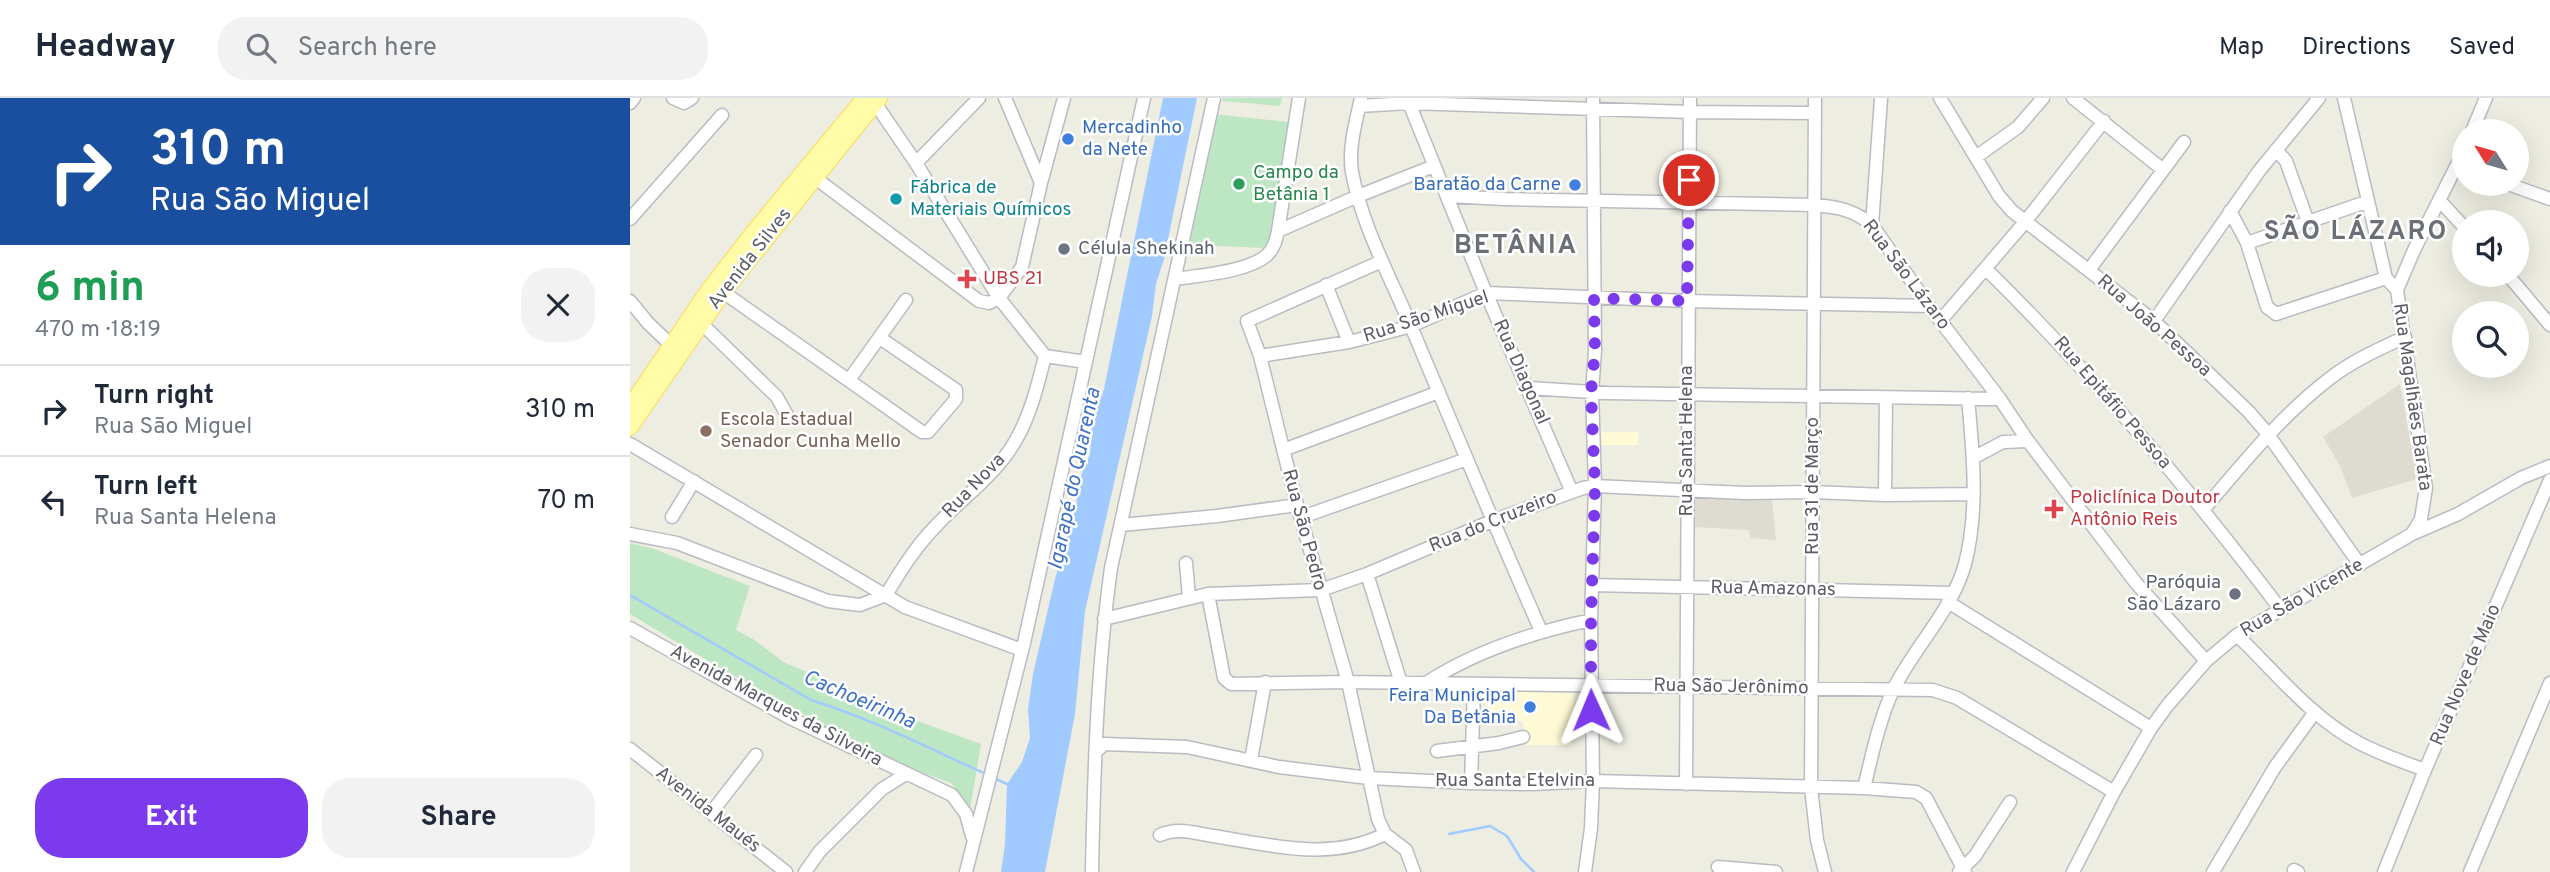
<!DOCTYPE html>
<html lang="en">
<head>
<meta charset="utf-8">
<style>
  :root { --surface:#fff; --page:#f2f2f3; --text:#1f2937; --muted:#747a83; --line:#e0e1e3; --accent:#7c3aed }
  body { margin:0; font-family:Overpass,sans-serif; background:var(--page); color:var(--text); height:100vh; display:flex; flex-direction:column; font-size:26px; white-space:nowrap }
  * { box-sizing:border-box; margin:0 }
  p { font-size:23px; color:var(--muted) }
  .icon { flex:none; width:38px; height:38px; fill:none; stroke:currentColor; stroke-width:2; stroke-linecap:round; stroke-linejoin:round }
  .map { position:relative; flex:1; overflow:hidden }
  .side { display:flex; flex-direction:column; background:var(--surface); width:630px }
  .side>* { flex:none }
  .banner { background:#1a4fa0; color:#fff; overflow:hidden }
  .needle { width:46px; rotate:307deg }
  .fabs { position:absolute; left:1822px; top:21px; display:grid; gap:14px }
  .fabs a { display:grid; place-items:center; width:77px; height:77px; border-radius:50%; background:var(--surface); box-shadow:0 7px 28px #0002; font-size:35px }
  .pin { position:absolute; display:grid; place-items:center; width:60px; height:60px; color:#fff; margin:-30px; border:4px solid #fff; border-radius:50%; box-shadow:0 2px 7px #0007 }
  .me { position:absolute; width:77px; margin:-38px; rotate:359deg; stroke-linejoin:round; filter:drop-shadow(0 0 5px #0008) }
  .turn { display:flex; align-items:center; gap:24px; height:147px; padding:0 35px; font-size:32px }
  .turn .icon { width:91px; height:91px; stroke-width:2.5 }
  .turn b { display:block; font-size:49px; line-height:60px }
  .round { display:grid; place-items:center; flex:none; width:74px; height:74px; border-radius:28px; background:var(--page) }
  .headline { display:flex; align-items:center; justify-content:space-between; height:119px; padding:0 35px }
  h1 { font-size:42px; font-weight:700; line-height:52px; color:#1e9e55 }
  .action { display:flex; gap:14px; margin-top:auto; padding:14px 35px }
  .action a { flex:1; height:80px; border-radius:28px; background:var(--accent); color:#fff; font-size:28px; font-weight:700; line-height:80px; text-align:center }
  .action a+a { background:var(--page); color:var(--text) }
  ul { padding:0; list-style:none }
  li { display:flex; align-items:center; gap:21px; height:91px; padding:0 35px; border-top:2px solid var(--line) }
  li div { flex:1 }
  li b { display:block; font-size:26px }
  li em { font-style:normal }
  header { display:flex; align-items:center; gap:42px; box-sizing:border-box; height:98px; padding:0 35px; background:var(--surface); border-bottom:2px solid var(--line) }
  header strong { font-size:33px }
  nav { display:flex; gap:38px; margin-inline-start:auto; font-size:24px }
  .search { width:490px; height:63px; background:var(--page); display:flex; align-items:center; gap:18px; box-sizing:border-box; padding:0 24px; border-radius:28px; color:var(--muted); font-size:26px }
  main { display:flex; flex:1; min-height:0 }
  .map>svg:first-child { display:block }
  .commercial { fill:#fffad6 }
  .education { fill:#dedcd1 }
  .green { fill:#bde7c2 }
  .water { fill:#a1cbff }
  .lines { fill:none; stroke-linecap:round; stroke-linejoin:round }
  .stream { stroke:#a1cbff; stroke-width:2.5 }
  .minor-casing { stroke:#babbc2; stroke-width:15 }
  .major-casing { stroke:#f7dc52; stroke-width:18 }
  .minor { stroke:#fff; stroke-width:12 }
  .major { stroke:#fffba6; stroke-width:16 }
  .route { stroke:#7c3aed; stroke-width:12; stroke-dasharray:0 21.6 }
  .shop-dot { fill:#3f7fe0; stroke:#fff; stroke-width:2.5 }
  .leisure-dot { fill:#2e9e5b; stroke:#fff; stroke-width:2.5 }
  .culture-dot { fill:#0f9aa8; stroke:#fff; stroke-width:2.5 }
  .worship-dot { fill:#6b7280; stroke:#fff; stroke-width:2.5 }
  .health-dot { fill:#e0444e; stroke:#fff; stroke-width:2.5 }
  .education-dot { fill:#8d6e63; stroke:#fff; stroke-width:2.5 }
  .labels { text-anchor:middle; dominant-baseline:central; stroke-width:5; stroke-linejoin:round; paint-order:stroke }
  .shop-label { font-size:19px; fill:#366cbe; stroke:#fff; text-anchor:end }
  .leisure-label { font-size:19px; fill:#27864d; stroke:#fff; text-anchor:start }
  .culture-label { font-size:19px; fill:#0d838f; stroke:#fff; text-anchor:start }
  .worship-label { font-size:19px; fill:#5b616d; stroke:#fff; text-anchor:start }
  .street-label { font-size:19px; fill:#5a5d64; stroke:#fff }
  .health-label { font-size:19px; fill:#be3a42; stroke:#fff; text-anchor:start }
  .education-label { font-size:19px; fill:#785e54; stroke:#fff; text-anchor:start }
  .water-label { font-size:21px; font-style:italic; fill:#3f71c7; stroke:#fff }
  .district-label { font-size:26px; font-weight:bold; letter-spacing:2px; fill:#6b6f76; stroke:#fff }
</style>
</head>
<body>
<header>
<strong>Headway</strong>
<div class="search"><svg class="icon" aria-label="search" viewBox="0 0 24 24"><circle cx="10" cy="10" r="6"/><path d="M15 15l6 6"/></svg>Search here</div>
<nav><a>Map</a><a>Directions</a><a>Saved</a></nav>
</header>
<main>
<section class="side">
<div class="banner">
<div class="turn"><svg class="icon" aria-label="right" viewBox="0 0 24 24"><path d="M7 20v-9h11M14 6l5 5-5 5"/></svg><div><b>310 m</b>Rua São Miguel</div></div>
</div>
<div class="headline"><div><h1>6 min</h1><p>470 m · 18:19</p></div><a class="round"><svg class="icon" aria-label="close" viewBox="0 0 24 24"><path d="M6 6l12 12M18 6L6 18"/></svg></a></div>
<ul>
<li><svg class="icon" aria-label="right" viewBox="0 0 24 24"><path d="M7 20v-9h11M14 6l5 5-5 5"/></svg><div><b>Turn right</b><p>Rua São Miguel</p></div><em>310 m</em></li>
<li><svg class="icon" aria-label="left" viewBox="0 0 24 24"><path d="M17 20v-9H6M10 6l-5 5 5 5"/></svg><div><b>Turn left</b><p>Rua Santa Helena</p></div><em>70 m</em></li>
</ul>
<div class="action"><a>Exit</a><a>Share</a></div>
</section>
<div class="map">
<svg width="1920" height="774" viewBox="0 0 1920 774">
  <rect width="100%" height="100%" fill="#eeede2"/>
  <path class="commercial" d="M969 334H1009L1008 347H969Z
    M945 593 941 647H895L893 623 856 622 855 595Z"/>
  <path class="education" d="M1770 286 1787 381 1722 400 1710 368 1693 339Z
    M1065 400 1142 401 1146 442 1121 440 1118 432 1065 429Z"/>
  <path class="green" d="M593 0H652L650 8 592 3Z
    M583 16 659 24 638 150 559 147Z
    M0 445 24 451 120 488 106 532 123 541 155 565 228 594 271 617 351 646 340 711 321 685 250 659 90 570 0 516Z"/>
  <path class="water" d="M533 0H567L534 161 526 186 522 218 455 513 445 616 415 774H371L375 746 377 686 392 664 400 640 398 611 403 576 425 481 446 408 450 380 460 356 462 327 474 291Z"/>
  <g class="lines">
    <path class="stream" d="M0 497 181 602C242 621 298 650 356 676
      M366 681 379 687
      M819 736 860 728 877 738 891 761 904 774"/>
    <g class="minor-casing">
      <path id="minor" d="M43 0 54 5 62 0
        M375 0 411 85
        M731 0C726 24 718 50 722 74 732 129 762 182 783 233 825 333 867 434 911 533
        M777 0 856 195 941 392
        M1185 0 1181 690 1187 742 1195 774
        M1310 0 1369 98 1382 113 1524 223 1619 314 1637 335 1730 467
        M1443 0 1532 71
        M1714 0 1756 180 1767 192 1796 390 1791 421 1782 436
        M0 5 4 0
        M245 5 286 65 369 200 415 258C408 286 401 315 387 340 368 376 330 401 303 431 284 451 270 474 256 497
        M729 8 779 5 1060 14 1185 15
        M1842 33 1856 0
        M1646 52 1656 63 1678 124
        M1346 59 1388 29 1413 0
        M286 65 349 0
        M184 79 349 203 359 205 369 200 392 169 411 85 434 0
        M1878 86 1920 101
        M818 98 874 101 1185 107C1208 109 1224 112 1242 127L1299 208 1370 301 1398 343 1506 485 1576 563
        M1810 103 1834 129
        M1600 113 1617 145 1637 209 1646 216 1756 180
        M0 121 92 17
        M1242 127 1251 0
        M648 133 728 98 804 68
        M1617 145 1736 104
        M752 163 617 223 630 258 667 407 718 584 748 721 755 736 776 752 784 774
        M1356 171C1464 277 1560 392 1651 512
        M1459 172 1554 44
        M1878 177 1920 227
        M546 181C571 177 616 174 636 158 644 151 646 142 648 133L669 0
        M696 187 719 244
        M1767 192 1784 152 1834 53
        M93 194 292 334H298L326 301V292L250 240
        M0 203 18 225 42 248
        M1311 222 1395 124 1474 23
        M1524 223 1629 73 1689 0
        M71 225 147 299 159 321
        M415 258 456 264
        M630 258 719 244 751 236 781 228 856 195 1057 203 1299 208
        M219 282 276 202
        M899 290 978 295 1370 301
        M0 346 275 509 392 552
        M653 352 809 294
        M1343 360 1373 344 1398 343
        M1255 397 1256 300
        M1574 411C1614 364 1650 319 1699 281 1722 263 1749 251 1775 239
        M42 419 64 383
        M672 419 837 361
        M491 427 587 418 667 407
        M0 436 47 445 198 503 230 507 256 497
        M556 465 559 500
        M737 476 771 585
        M962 487 1323 495
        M578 496 594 580 601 586 718 584 1303 592 1327 600 1484 694
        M1318 504 1521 630
        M474 521 578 496 691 492 737 476 862 423 953 390 965 388 1115 395 1183 394 1255 397 1344 396
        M0 530 158 619 322 697 336 716 342 738
        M1607 537C1645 574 1682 620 1729 645 1750 656 1773 664 1795 672
        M796 585C845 553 904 534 961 522
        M0 651 156 774
        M807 653 869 645 893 639
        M465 655 474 646 557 649 649 669 739 680 841 685 903 686 963 683 1234 690 1286 694 1296 700 1335 774
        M621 662 635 584
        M841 685 844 587
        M1056 686 1060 0
        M1234 690C1242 657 1249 623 1263 592 1284 549 1322 513 1335 466 1349 412 1343 355 1338 300
        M81 715 126 657
        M530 737C548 729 564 735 583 738 641 747 700 764 755 736
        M1088 769 1146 774
        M1664 772 1668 774
        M175 774 190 753 252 691 276 676
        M336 774 394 545 514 0
        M462 774C464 672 467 571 481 470L584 0
        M955 774 961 730 963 683 961 522 965 388 962 294 965 253 963 0
        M1329 774 1345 758 1380 704
        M1443 774 1484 694 1521 630 1537 608 1576 563 1607 537 1782 436 1828 416 1891 380 1920 368
        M1583 774 1645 669 1685 614
        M1754 774 1795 672 1920 382
        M1840 774 1920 585"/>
    </g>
    <g class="major-casing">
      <path id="major" d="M0 309 77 195 124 134 235 0
        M0 329 93 194 249 0"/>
    </g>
    <use href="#minor" class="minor"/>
    <use href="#major" class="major"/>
  </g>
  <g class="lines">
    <path class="route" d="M961 612V522L965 388 961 294 965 253 964 200 1057 203 1059 82"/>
  </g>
  <g class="shop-dot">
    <circle cx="438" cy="41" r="7"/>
    <circle cx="945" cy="87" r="7"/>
    <circle cx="900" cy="609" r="7"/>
  </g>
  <circle class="leisure-dot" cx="609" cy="86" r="7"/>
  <circle class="culture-dot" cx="266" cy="101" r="7"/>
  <g class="worship-dot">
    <circle cx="434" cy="151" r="7"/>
    <circle cx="1605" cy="496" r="7"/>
  </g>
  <g class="health-dot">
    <path d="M333.5 170.5h7v7h7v7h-7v7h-7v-7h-7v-7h7z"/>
    <path d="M1420.5 400.5h7v7h7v7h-7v7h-7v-7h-7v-7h7z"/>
  </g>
  <circle class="education-dot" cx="76" cy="333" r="7"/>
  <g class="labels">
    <g class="shop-label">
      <text x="452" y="30" text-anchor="start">Mercadinho<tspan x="452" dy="22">da Nete</tspan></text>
      <text x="931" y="87">Baratão da Carne</text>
      <text x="886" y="598">Feira Municipal<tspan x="886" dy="22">Da Betânia</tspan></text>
    </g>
    <g class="leisure-label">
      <text x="623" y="75">Campo da<tspan x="623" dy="22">Betânia 1</tspan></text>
    </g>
    <g class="culture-label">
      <text x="280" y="90">Fábrica de<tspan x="280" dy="22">Materiais Químicos</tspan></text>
    </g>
    <g class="worship-label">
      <text x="448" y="151">Célula Shekinah</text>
      <text x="1591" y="485" text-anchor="end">Paróquia<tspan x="1591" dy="22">São Lázaro</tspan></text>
    </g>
    <g class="street-label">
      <text transform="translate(120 161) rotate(-52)">Avenida Silves</text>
      <text transform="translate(1276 177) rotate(53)">Rua São Lázaro</text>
      <text transform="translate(796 219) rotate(-18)">Rua São Miguel</text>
      <text transform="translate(1524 228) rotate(41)">Rua João Pessoa</text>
      <text transform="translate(891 274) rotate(66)">Rua Diagonal</text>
      <text transform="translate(1782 299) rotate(82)">Rua Magalhães Barata</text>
      <text transform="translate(1482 305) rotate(49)">Rua Epitáfio Pessoa</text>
      <text transform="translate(1057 343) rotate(-90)">Rua Santa Helena</text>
      <text transform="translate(344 388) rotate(-46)">Rua Nova</text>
      <text transform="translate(1183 388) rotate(-90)">Rua 31 de Março</text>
      <text transform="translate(863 424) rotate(-22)">Rua do Cruzeiro</text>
      <text transform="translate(674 432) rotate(75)">Rua São Pedro</text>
      <text transform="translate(1143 491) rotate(1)">Rua Amazonas</text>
      <text transform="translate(1672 500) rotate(-30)">Rua São Vicente</text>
      <text transform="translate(1836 577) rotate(-67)">Rua Nove de Maio</text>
      <text transform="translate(1101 589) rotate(1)">Rua São Jerônimo</text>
      <text transform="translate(146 608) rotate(28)">Avenida Marques da Silveira</text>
      <text x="885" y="683">Rua Santa Etelvina</text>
      <text transform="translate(78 712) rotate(38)">Avenida Maués</text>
    </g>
    <g class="health-label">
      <text x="353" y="181">UBS 21</text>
      <text x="1440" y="400">Policlínica Doutor<tspan x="1440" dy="22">Antônio Reis</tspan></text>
    </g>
    <g class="education-label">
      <text x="90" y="322">Escola Estadual<tspan x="90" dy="22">Senador Cunha Mello</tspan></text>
    </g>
    <g class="water-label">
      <text transform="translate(445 381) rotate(-78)">Igarapé do Quarenta</text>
      <text transform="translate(229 602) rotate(23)">Cachoeirinha</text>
    </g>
    <g class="district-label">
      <text x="1726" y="134">SÃO LÁZARO</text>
      <text x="886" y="148">BETÂNIA</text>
    </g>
  </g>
</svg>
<div class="fabs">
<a><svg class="needle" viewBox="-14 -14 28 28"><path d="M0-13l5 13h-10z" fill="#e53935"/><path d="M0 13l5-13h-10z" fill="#747a83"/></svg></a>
<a><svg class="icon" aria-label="sound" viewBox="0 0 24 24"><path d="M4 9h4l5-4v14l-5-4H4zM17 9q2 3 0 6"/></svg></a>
<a><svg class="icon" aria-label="search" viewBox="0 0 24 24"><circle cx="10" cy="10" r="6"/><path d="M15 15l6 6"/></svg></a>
</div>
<div class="pin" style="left:1059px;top:82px;background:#d93025"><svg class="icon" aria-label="arrive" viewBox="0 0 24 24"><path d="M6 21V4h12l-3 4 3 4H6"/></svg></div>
<svg class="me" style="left:961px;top:612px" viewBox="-20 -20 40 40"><path d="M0-17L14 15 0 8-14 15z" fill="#7c3aed" stroke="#fff" stroke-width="4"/></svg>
</div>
</main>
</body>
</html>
